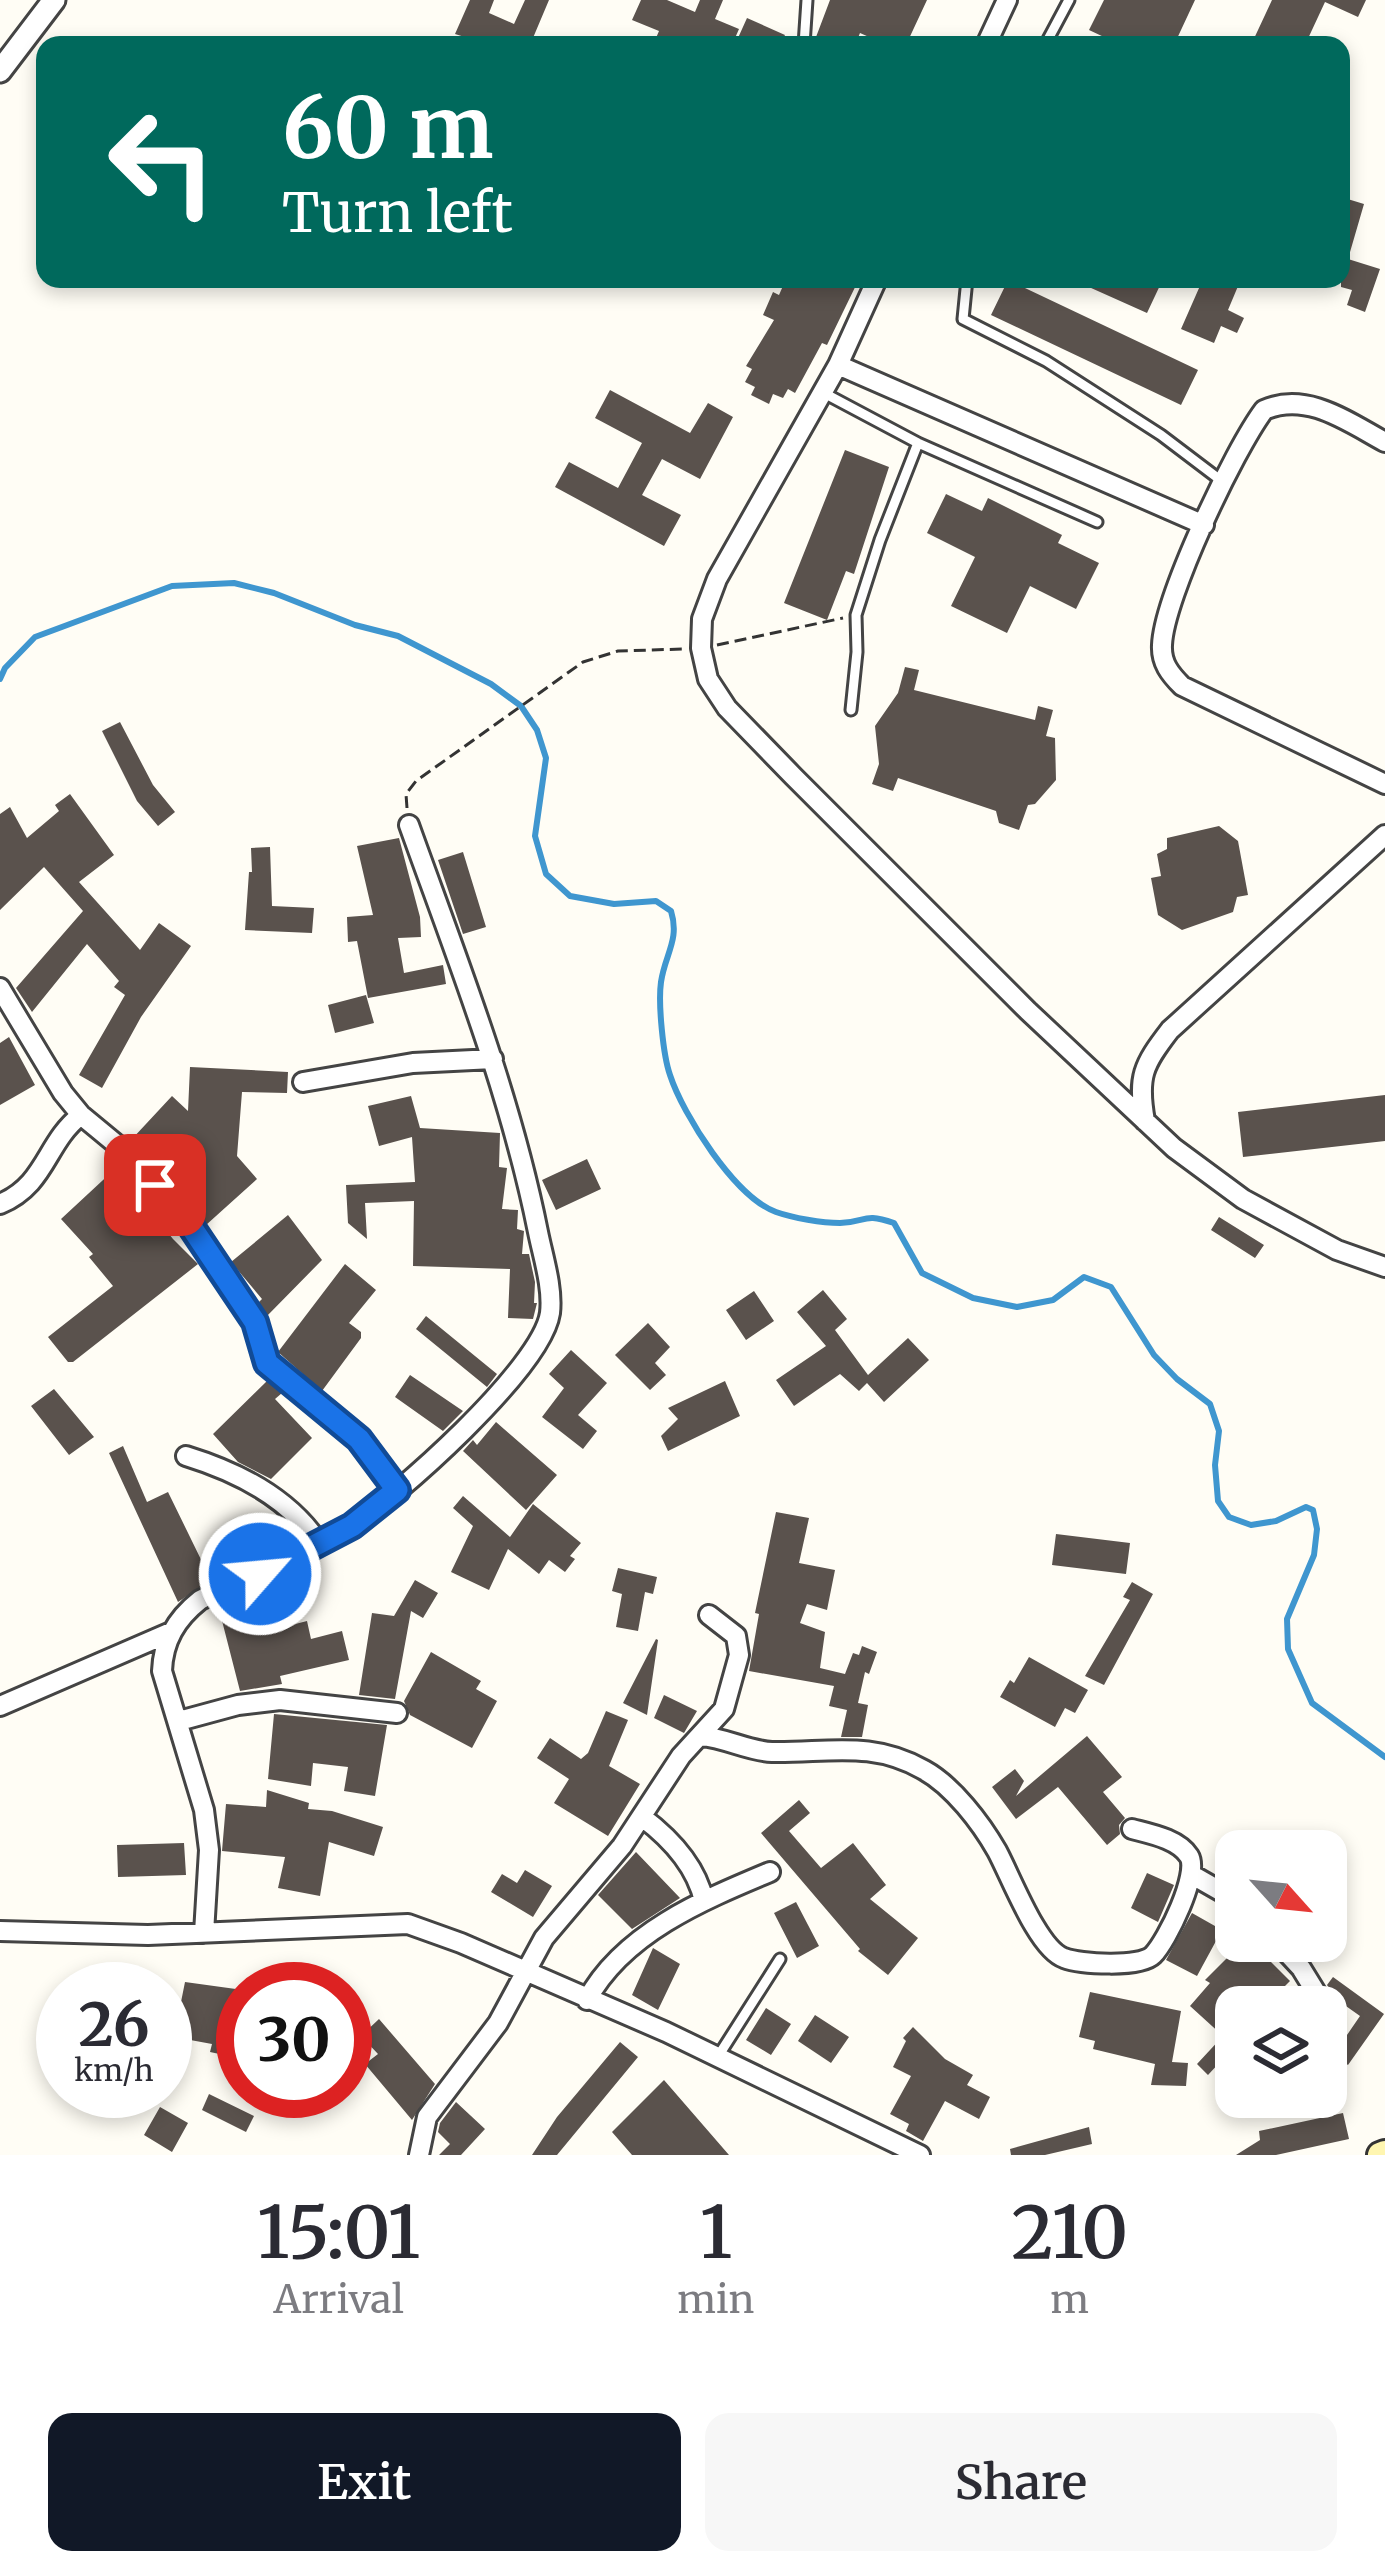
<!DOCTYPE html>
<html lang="en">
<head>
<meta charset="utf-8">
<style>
  :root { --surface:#fff; --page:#f7f7f7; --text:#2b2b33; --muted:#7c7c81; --accent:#111827 }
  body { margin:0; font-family:Merriweather,serif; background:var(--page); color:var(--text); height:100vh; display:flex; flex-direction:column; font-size:45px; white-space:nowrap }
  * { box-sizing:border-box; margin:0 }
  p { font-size:39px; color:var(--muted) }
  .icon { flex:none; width:66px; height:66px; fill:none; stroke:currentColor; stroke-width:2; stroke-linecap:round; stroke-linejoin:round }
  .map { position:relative; height:2155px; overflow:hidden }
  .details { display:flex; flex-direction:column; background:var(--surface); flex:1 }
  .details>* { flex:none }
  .banner { position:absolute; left:36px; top:36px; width:1314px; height:252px; border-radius:24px; box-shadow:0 6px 18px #0003; background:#00695c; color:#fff; overflow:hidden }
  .needle { width:78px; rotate:117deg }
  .tools { position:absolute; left:1215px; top:1830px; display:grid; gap:24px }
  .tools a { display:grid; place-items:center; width:132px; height:132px; border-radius:24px; background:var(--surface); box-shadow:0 6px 18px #0003; font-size:60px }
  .speed { position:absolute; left:36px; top:1962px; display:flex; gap:24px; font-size:60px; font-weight:700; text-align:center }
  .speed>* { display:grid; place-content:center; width:156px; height:156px; border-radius:50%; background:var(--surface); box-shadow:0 6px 18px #0003; line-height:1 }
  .speed small { font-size:30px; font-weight:400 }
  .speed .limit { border:18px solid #d22; background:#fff; color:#111 }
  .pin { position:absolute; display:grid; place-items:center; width:102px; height:102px; color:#fff; margin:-51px; border-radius:24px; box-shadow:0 6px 18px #0006 }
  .me { position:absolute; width:132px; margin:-66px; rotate:63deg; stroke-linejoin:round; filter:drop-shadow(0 0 9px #0008) }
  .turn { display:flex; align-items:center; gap:42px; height:252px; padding:0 48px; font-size:54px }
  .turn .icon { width:156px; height:156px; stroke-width:2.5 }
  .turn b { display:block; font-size:84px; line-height:102px }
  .eta { display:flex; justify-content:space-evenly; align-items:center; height:204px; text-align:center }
  .eta b { font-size:72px; font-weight:600; line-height:84px }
  .button { display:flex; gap:24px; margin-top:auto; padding:24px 48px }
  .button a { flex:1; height:138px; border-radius:24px; background:var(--accent); color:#fff; font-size:48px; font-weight:600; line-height:138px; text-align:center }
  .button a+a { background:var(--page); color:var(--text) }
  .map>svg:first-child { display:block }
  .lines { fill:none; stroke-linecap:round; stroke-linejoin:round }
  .stream { stroke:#3f96cf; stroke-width:6 }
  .building { fill:#5a524d }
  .service-casing { stroke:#444; stroke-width:15 }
  .minor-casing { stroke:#444; stroke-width:24 }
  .tertiary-casing { stroke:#444; stroke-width:27 }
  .secondary-casing { stroke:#333; stroke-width:30 }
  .path { stroke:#333; stroke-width:3; stroke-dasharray:12 6; stroke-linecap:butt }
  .service { stroke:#fff; stroke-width:9 }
  .minor { stroke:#fff; stroke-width:18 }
  .tertiary { stroke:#fff; stroke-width:21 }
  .secondary { stroke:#fff6b0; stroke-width:24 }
  .route-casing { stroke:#114b97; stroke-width:30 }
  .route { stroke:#1a73e8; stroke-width:21 }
</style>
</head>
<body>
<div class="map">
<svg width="1385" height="2155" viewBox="0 0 1385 2155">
  <rect width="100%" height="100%" fill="#fffdf5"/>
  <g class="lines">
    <path class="stream" d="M0 679 5 668 35 637 172 586 234 583 274 593 355 625 398 636 491 684 521 706 537 730 546 758 535 836 546 874 570 896 614 904 656 901 671 911C680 940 665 954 661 982 658 1003 663 1055 670 1075 683 1115 735 1197 776 1212 793 1218 822 1223 840 1223 867 1222 863 1212 894 1223L922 1273 973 1298 1017 1307 1053 1300 1084 1277 1111 1287 1154 1355 1177 1379 1210 1404 1219 1431 1215 1465 1218 1501 1229 1517 1251 1525 1276 1521 1306 1507 1313 1510 1317 1529 1314 1555 1287 1619 1288 1649 1312 1703 1385 1757"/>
  </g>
  <path class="building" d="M470 0H494L489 13 514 24 525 0H549L530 45H490L455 34Z
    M641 0H667L695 12 700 0H723L715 19 739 29 732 45H653L659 31 632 20Z
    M830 0H927L906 45H887L860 33 855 45H813Z
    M1104 0H1195L1174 45H1121L1089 30Z
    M1272 0H1366L1358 17 1325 2 1305 45H1251Z
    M747 18 785 35 780 45H753L738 38Z
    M1341 197 1364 204 1348 259 1380 269 1365 312 1347 305 1352 290 1341 287Z
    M786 279H822L836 285 838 279H859L827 345 822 343 795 393 788 389 783 398 773 394 769 404 751 395 755 387 745 382 752 369 746 366 774 320 763 315 773 292 779 295Z
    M1071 279H1163L1147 313Z
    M1203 279H1241L1228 310 1244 318 1237 333 1221 326 1214 343 1181 329Z
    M1008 280 1198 370 1181 405 991 315Z
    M610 390 690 433 708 403 733 417 700 479 662 459 642 495 681 515 664 546 555 487 569 462 618 488 642 443 595 418Z
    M845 450 889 467 854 574 846 571 827 620 784 603Z
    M946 494 982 511 988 498 1062 535 1058 543 1099 563 1076 609 1030 586 1007 633 951 606 975 557 927 533Z
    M905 667 919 670 914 690 1035 720 1038 706 1053 710 1046 736 1055 738 1056 780 1035 804 1028 805 1019 830 999 823 996 811 898 778 893 791 872 784 879 764 875 726 898 693Z
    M120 722 153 785 175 812 158 826 137 801 102 731Z
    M70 794 114 855 79 882 140 950 159 923 191 946 141 1017 102 1088 79 1075 125 995 114 987 119 981 87 944 32 1012 16 988 83 911 44 867 0 910V814L10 807 27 838 59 811 55 805Z
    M1219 826 1238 841 1248 895 1237 897 1233 912 1182 930 1158 915 1151 878 1161 876 1157 854 1167 849V838Z
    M399 838 420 917 421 937 398 938 404 973 443 965 446 984 368 998 357 941 348 942 347 917 373 915 357 846Z
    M270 847 272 906 314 908 312 933 245 930 249 872H252L251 848Z
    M463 852 486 927 463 934 438 860Z
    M366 995 374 1023 335 1033 328 1005Z
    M9 1037 35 1085 0 1105V1043Z
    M190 1067 288 1072 287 1093 242 1092 237 1156 257 1179 206 1225 132 1139 172 1096 188 1111Z
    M1385 1095V1141L1243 1157 1238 1112Z
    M411 1096 420 1128 500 1133 499 1167 507 1168 502 1209 518 1210 517 1229 524 1231 522 1254H529L535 1282 534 1303H537L533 1319 508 1318 510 1269 413 1266 414 1201 365 1203 367 1239 348 1223 346 1185 415 1182 412 1137 379 1146 368 1106Z
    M587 1159 601 1189 556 1210 542 1180Z
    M116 1168 173 1239 198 1264 73 1362H68L48 1337 113 1286 89 1257 93 1254 61 1219Z
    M288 1215 322 1260 267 1316 258 1303 262 1299 231 1262Z
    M1219 1217 1264 1245 1255 1258 1211 1230Z
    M345 1264 376 1290 349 1323 361 1332V1338L322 1391 278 1352Z
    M823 1290 847 1319 835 1330 868 1375 908 1338 929 1360 884 1402 867 1383 859 1391 840 1374 794 1406 776 1380 826 1346 797 1312Z
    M754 1291 774 1321 746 1340 726 1310Z
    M426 1316 497 1374 487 1387 416 1329Z
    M648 1323 670 1347 655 1363 666 1375 650 1390 615 1355Z
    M571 1350 607 1383 578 1415 597 1431 583 1449 542 1417 564 1388 549 1374Z
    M410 1375 463 1411 443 1431 395 1397Z
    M267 1381 282 1393 275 1399 312 1438 271 1479 238 1462 213 1434Z
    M725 1381 740 1416 668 1451 661 1436 678 1419 668 1408Z
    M54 1389 94 1437 69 1455 31 1406Z
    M496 1422 557 1475 526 1510 463 1451 473 1440 477 1445Z
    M123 1446 147 1502 168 1492 211 1580 178 1602 109 1453Z
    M463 1496 510 1537 533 1504 581 1543 570 1556 575 1559 565 1572 549 1560 539 1574 508 1549 489 1590 451 1572 473 1526 453 1508Z
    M776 1512 809 1518 799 1563 835 1570 827 1610 807 1604 800 1623 825 1632 820 1668 845 1674 853 1653 859 1655 862 1646 877 1652 869 1674 865 1672 858 1703 868 1705 862 1737H841L847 1710 829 1706 834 1686 749 1671 759 1614 755 1613Z
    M1056 1534 1130 1543 1126 1574 1052 1565Z
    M618 1568 657 1577 653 1594 645 1592 638 1631 616 1627 622 1594 612 1591Z
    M415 1580 438 1593 423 1618 411 1611 395 1699 359 1695 372 1613 394 1616Z
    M1132 1582 1153 1594 1104 1685 1085 1676 1130 1600 1123 1597Z
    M260 1599 268 1631 307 1621 311 1639 342 1631 349 1660 280 1676 282 1684 240 1691 219 1609Z
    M656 1639 658 1640 647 1715 623 1703Z
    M431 1652 481 1681 476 1689 497 1701 472 1748 410 1715 404 1701Z
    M1029 1657 1088 1690 1075 1713 1065 1708 1055 1727 1000 1697 1010 1680 1014 1683Z
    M664 1695 697 1711 684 1733 654 1718Z
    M606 1711 628 1720 609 1766 640 1784 608 1836 554 1803 569 1779 537 1758 550 1738 581 1759 588 1753Z
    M274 1714 387 1725 375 1796 344 1791 348 1767 313 1763 311 1786 268 1779Z
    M1087 1736 1122 1777 1103 1792 1125 1818 1119 1825 1120 1834 1107 1845 1058 1787 1016 1819 992 1787 1015 1769 1024 1781 1016 1796Z
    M267 1790 309 1803 308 1809 332 1811 383 1827 374 1856 329 1842 320 1896 278 1888 285 1857 222 1851 226 1804 266 1807Z
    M799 1800 810 1813 789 1831 821 1868 853 1843 886 1885 870 1899 918 1938 888 1975 858 1951 860 1949 761 1833Z
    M184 1843 186 1875 118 1877 117 1845Z
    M636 1852 680 1898 632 1929 598 1895Z
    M525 1870 552 1886 533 1917 491 1892 502 1874 517 1883Z
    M1147 1873 1174 1885 1158 1922 1131 1908Z
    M796 1902 819 1946 797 1958 774 1913Z
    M1192 1913 1222 1930 1197 1976 1166 1960Z
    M1244 1941H1250L1290 1981 1274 1997 1289 2007H1236V2049L1234 2047 1208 2075 1197 2064 1223 2036 1190 2006 1210 1983 1205 1980Z
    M653 1948 680 1964 658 2010 632 1995Z
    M1333 1977 1384 2014 1348 2065 1334 2054 1360 2016 1336 1999 1327 1985Z
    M185 1982 243 1990V2059L210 2052 212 2044 174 2037Z
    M1090 1992 1181 2011 1172 2062 1188 2063 1186 2086 1151 2085 1155 2064 1093 2049 1095 2041 1079 2037Z
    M766 2008 791 2024 771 2055 746 2040Z
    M815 2015 849 2037 831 2063 798 2041Z
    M379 2019 435 2084 412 2120 365 2064 378 2054 361 2036Z
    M913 2027 945 2059 973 2075 967 2085 990 2097 979 2119 945 2101 923 2141 906 2131 909 2124 890 2114 911 2076 893 2067 906 2041 903 2038Z
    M620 2042 638 2057 557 2155H532L557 2117Z
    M664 2080 729 2155H632L612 2132Z
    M209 2094 254 2116 246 2132 202 2110Z
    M456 2102 485 2129 461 2155H439L450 2144 438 2132 440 2123Z
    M160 2107 188 2123 172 2152 144 2135Z
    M1343 2113 1349 2139 1276 2155H1236L1260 2140 1259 2131Z
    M1089 2127 1092 2144 1045 2155H1011L1010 2149Z"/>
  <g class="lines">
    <g class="service-casing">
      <path id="service" d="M804 45 807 0
        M1045 45 1069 0
        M967 279 963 319 1046 361 1161 435 1223 482
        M822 392 918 443 1097 522
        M851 710 857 652 856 615 880 540 918 443
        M717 2058 780 1959"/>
    </g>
    <g class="minor-casing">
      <path id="minor" d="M986 45 1007 0
        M877 279 838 365 717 579 702 619 701 648 708 679 727 708 793 776 1028 1011 1174 1148 1243 1199 1337 1250 1385 1267
        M838 365 1204 525
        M1385 442C1348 422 1307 391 1264 410 1234 450 1164 597 1162 645 1161 663 1170 674 1182 686L1385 784
        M0 988 63 1093 81 1115 127 1153 184 1216 255 1322 267 1363 359 1439 397 1490
        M303 1082 413 1063 493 1059
        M1145 1121C1137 1077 1143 1065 1170 1030L1385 835
        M0 1204C47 1184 45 1143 81 1115
        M186 1456C238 1472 290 1498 320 1545
        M0 1706 171 1632
        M179 1721 238 1705 280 1700 397 1713
        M701 1736C726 1738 748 1751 772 1752 828 1753 872 1740 924 1770 953 1786 981 1823 997 1851 1011 1877 1038 1949 1064 1958 1080 1964 1140 1968 1153 1955 1167 1941 1200 1873 1189 1856 1178 1839 1151 1834 1132 1829
        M642 1817C670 1838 696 1865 704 1901
        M1194 1876 1236 1900
        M0 1931 148 1935 408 1924 461 1943 666 2032 920 2155
        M204 1933 209 1850 204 1810 162 1671C163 1641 176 1619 200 1600 248 1576 300 1558 347 1529 395 1499 542 1368 550 1313 553 1287 543 1257 538 1232 510 1092 457 959 409 825
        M1276 1941 1301 1968 1325 2007
        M587 2000C623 1933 703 1900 770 1872
        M419 2155 427 2117 498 2023 544 1938 622 1846 681 1756 724 1709 739 1655 736 1636 709 1615"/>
    </g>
    <g class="tertiary-casing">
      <path id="tertiary" d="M0 71 54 0"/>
    </g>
    <g class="secondary-casing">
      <path id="secondary" d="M1380 2155 1385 2153"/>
    </g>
    <path class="path" d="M717 645 843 618
      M407 808 406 794 416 781 583 662 618 651 684 649"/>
    <use href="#service" class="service"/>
    <use href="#minor" class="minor"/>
    <use href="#tertiary" class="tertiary"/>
    <use href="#secondary" class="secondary"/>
  </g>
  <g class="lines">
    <g class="route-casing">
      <path id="route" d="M155 1185 184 1216 255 1322 267 1363 359 1439 397 1490 352 1526 260 1574"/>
    </g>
    <use href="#route" class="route"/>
  </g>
</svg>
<div class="tools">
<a><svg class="needle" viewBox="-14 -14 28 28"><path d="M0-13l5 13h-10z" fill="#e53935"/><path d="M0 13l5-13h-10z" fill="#7c7c81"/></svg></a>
<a><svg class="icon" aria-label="layers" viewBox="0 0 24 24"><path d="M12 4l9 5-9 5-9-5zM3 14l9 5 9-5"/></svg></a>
</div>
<div class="speed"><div>26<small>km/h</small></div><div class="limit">30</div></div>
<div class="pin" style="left:155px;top:1185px;background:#d93025"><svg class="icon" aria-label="arrive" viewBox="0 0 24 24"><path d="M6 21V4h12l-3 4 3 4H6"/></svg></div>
<svg class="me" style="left:260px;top:1574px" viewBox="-20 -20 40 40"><circle r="17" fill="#1a73e8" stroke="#fff" stroke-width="3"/><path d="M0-11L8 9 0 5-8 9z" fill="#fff"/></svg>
<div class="banner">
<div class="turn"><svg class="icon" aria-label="left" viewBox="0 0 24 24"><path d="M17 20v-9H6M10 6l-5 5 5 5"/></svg><div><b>60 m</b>Turn left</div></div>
</div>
</div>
<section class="details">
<div class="eta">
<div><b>15:01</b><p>Arrival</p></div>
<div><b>1</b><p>min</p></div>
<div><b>210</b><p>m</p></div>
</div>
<div class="button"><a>Exit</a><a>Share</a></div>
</section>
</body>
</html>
